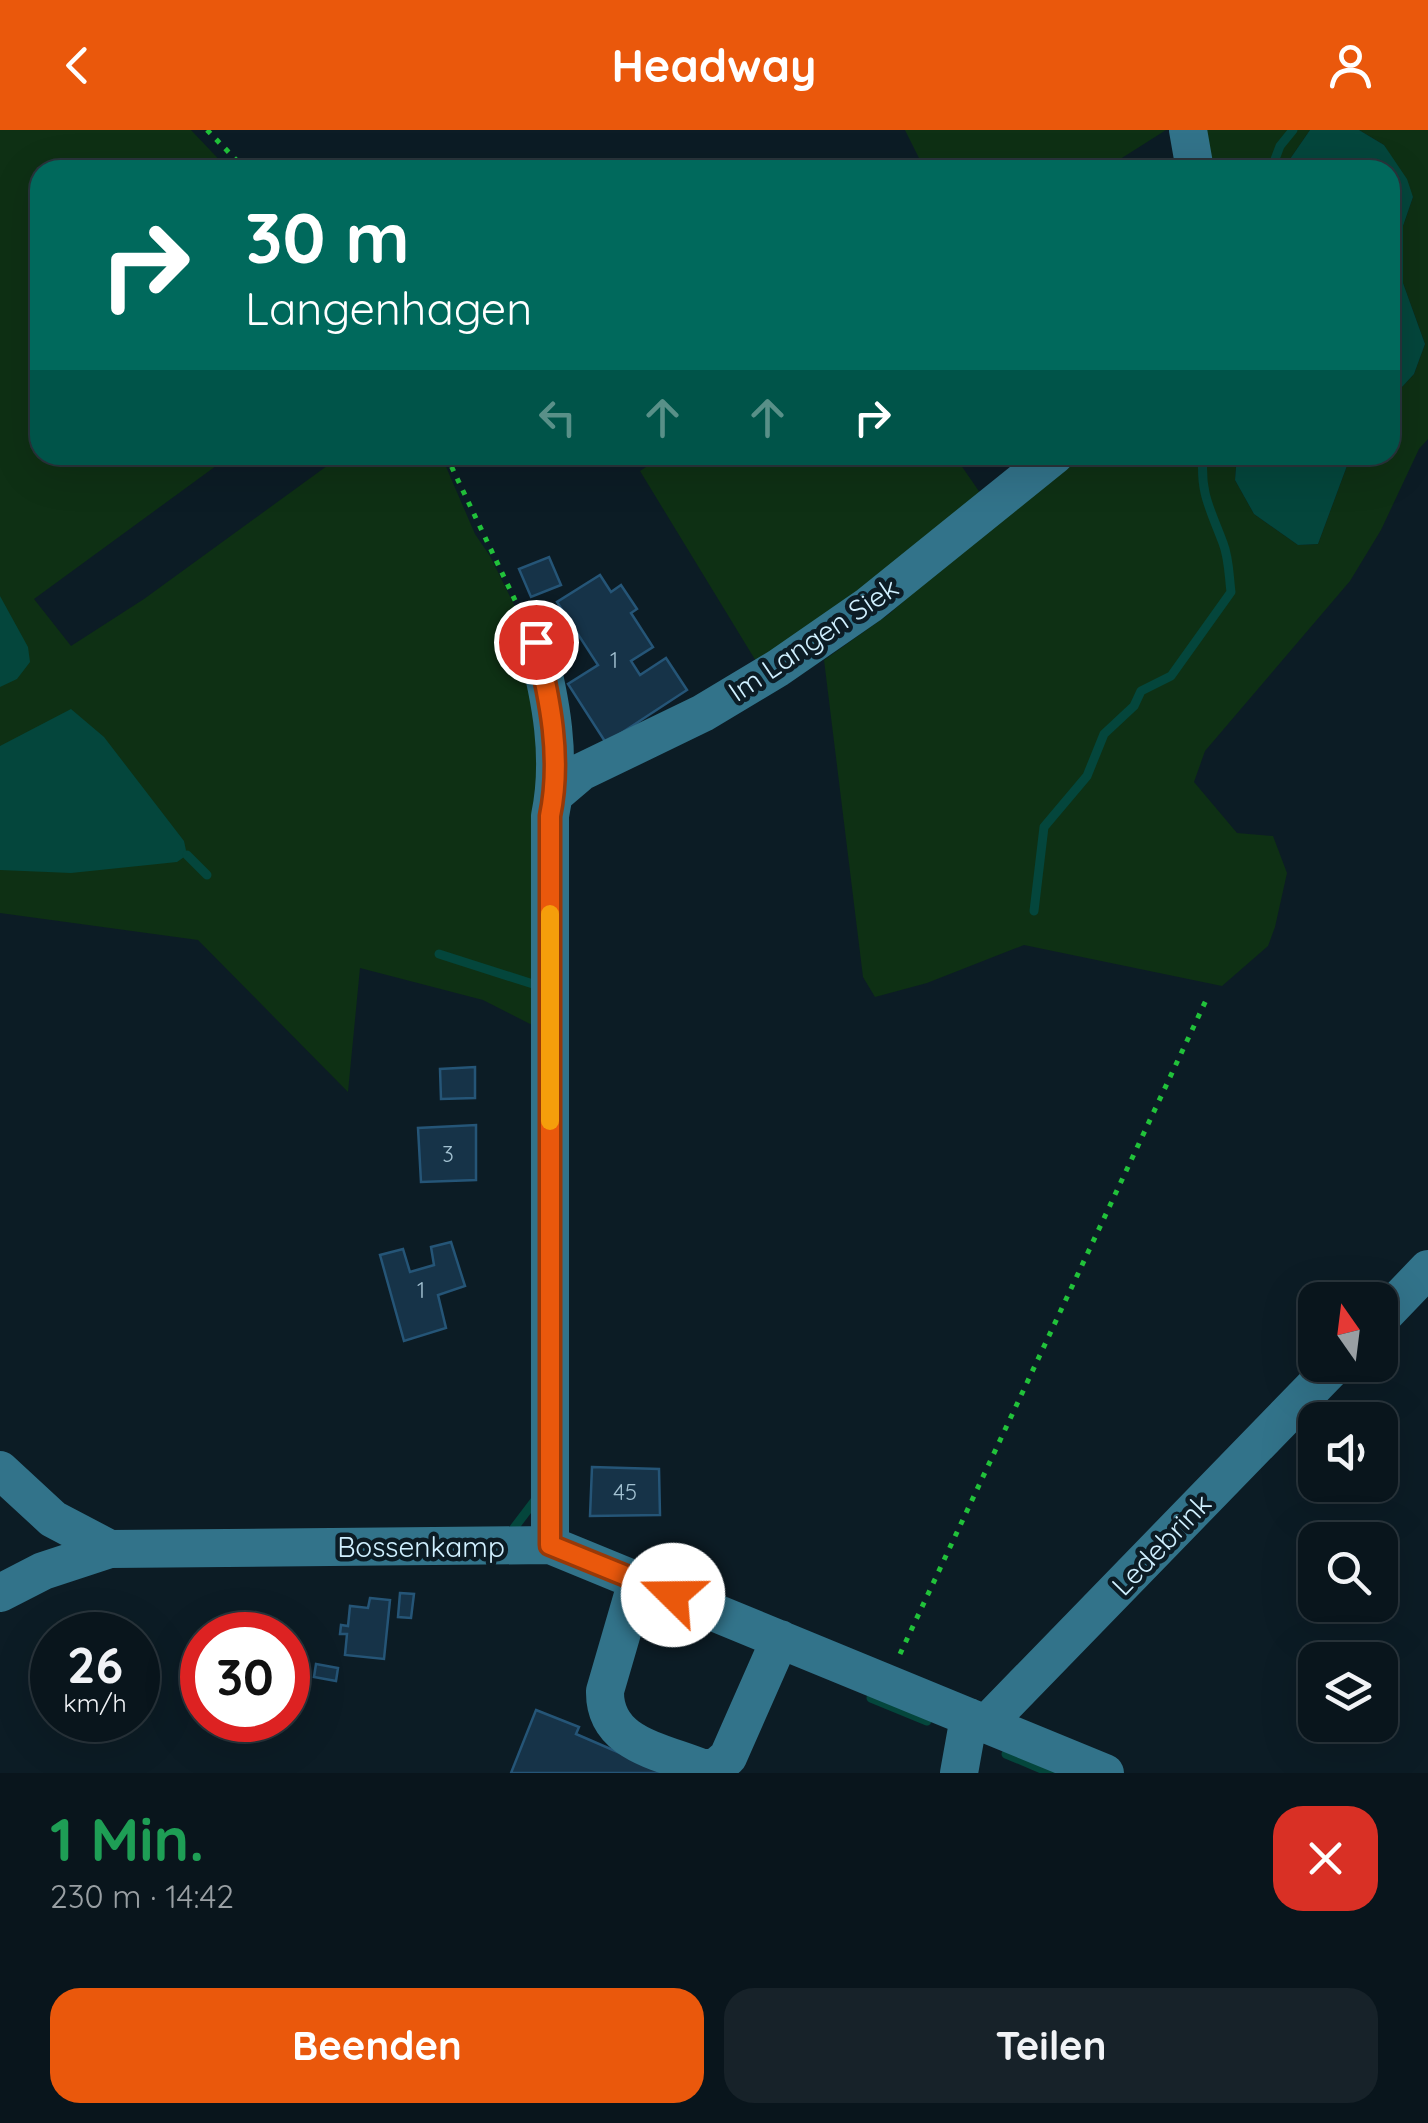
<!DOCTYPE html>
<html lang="de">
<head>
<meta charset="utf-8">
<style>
  :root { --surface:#09151c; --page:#172229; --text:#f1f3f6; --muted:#999fa3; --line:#29343b; --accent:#ea580c }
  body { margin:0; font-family:Quicksand,sans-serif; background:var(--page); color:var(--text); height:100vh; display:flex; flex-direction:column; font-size:38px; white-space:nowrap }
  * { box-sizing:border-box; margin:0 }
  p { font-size:32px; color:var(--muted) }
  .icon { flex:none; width:55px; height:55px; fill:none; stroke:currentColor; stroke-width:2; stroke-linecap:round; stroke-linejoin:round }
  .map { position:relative; height:1643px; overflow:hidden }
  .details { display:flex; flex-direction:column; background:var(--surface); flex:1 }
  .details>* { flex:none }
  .banner { position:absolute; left:30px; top:30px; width:1370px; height:305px; border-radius:30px; box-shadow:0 10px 40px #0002,0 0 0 2px var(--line); background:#00695c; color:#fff; overflow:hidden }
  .needle { width:65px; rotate:346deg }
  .fabs { position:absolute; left:1298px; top:1152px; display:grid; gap:20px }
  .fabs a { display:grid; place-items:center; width:100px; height:100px; border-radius:20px; background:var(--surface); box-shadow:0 10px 40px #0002,0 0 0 2px var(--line); font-size:50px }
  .speed { position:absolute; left:30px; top:1482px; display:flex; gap:20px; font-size:50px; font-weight:700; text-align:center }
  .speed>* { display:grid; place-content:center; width:130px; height:130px; border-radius:50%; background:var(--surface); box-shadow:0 10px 40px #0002,0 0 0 2px var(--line); line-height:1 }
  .speed small { font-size:25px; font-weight:400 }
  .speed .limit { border:15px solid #d22; background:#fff; color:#111 }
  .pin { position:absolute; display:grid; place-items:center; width:85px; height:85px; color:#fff; margin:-42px; border:5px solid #fff; border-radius:50%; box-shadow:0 2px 10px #0007 }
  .me { position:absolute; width:110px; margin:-55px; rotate:292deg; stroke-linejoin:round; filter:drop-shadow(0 0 8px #0008) }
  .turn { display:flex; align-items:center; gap:35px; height:210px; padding:0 50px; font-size:45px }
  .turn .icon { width:130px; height:130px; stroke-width:2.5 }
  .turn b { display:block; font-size:70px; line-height:85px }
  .lanes { display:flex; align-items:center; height:95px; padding:0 50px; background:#0003; justify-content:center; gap:50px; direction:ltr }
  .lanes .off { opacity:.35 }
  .round { display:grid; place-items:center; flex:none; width:105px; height:105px; border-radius:30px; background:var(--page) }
  .headline { display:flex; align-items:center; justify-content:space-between; height:170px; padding:0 50px }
  h1 { font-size:60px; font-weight:800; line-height:75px; color:#1e9e55 }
  .button { display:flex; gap:20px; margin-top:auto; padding:20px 50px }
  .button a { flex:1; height:115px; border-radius:30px; background:var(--accent); color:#fff; font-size:40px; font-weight:800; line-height:115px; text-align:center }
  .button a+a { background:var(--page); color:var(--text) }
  header { display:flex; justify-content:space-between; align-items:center; height:130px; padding:0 50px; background:var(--accent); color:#fff; font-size:45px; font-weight:800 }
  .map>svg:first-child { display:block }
  .green { fill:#0e3014 }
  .water { fill:#04463c }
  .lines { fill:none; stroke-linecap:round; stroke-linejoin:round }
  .stream { stroke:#04463c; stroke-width:9 }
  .building { fill:#163348; stroke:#255577; stroke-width:2.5 }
  .path { stroke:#21c23a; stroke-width:5; stroke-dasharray:5 8; stroke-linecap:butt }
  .minor { stroke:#32738a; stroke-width:38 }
  .route-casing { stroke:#983908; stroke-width:25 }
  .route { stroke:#ea580c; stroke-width:18 }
  .slow { stroke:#f59e0b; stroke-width:18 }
  .labels { text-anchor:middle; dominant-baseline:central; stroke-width:9; stroke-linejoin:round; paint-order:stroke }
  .number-label { font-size:22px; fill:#a2c1d1 }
  .street-label { font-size:28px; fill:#d0f0ff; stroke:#0c1c25 }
</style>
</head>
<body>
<header><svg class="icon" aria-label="back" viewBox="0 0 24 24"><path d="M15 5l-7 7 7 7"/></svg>Headway<svg class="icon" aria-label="person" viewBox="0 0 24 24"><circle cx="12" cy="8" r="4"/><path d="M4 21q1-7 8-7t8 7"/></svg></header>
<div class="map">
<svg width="1428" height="1643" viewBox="0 0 1428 1643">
  <rect width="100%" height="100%" fill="#0c1c25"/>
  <path class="green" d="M0 0H191L229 40H40V325H231L34 469 71 516 144 469 342 325H441L475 404 490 426 534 515 544 596 538 898 483 870 360 838 348 962 198 810 0 783Z
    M905 0H1166L1103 40H925Z
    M1181 0H1310L1290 29 1289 40H1188Z
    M1359 0H1428V309L1419 319 1381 400 1350 451 1205 621 1194 652 1237 703 1273 706 1287 743 1275 797 1268 816 1222 856 1024 815 927 853 875 867 863 847 824 530 889 484 1070 325H1237L1235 350 1254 384 1298 415 1318 414 1351 325H1390V270L1414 244 1425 214 1403 153V96L1413 67 1384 15Z
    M664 325H954L985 370 762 541 640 341Z"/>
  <path class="water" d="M1310 0H1359L1384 15 1407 49 1413 67 1403 96V153L1425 214 1414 244 1390 270V40H1289L1290 29Z
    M1237 325H1351L1318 414 1298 415 1254 384 1235 350Z
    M0 466 28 517 30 532 17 549 0 557Z
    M71 579 104 607 184 711 187 725 177 732 71 743 0 740V616Z"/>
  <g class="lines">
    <path class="stream" d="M1271 40 1280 16 1293 0
      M187 725 207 745
      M1034 781 1044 697 1087 646 1104 604 1134 576 1141 561 1171 546 1231 462C1229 446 1229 428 1223 413 1210 378 1200 364 1203 325
      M439 824 533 854
      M514 1398 536 1369
      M871 1568 927 1591
      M1006 1624 1051 1643"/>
  </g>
  <path class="building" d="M549 427 561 455 531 467 519 439Z
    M600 445 611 462 621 455 637 479 631 483 653 517 631 531 640 545 666 528 687 560 606 613 568 554 598 535 557 472Z
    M475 937V968L441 969 440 939Z
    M476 995V1050L421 1052 418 998Z
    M451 1112 465 1156 438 1165 446 1198 404 1211 380 1125 403 1119 410 1142 434 1135 431 1117Z
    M592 1337 659 1339 660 1385 590 1386Z
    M400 1463 414 1464 411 1488 398 1487Z
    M370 1468 390 1470 384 1529 345 1525 347 1504H340L341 1495 348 1496 350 1476 368 1478Z
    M316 1534 338 1538 336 1551 314 1547Z
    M536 1580 579 1597 576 1604 666 1643H511Z"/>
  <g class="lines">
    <path class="path" d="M207 0 246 40
      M446 325 522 485
      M900 1524 1208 866"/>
    <path class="minor" d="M1188 0 1195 40
      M536 513C551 569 562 628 550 686V1415
      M554 665 581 642 703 583 778 538 869 475 1055 325
      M1380 1189 1428 1139
      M0 1340 53 1389 110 1419
      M637 1451 605 1561C604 1614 660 1621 702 1638H715L728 1627 780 1509
      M0 1463 43 1441 110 1419 550 1415 1105 1643
      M987 1593 1335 1235
      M959 1643 969 1587"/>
  </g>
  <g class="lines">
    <g class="route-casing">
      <path id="route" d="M536 512C550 569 562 628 550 686V1415L673 1465"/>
    </g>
    <use href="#route" class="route"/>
    <path class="slow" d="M550 784V991"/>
  </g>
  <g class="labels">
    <g class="number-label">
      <text x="614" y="530">1</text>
      <text x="448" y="1024">3</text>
      <text x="421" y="1160">1</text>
      <text x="625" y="1362">45</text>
    </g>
    <g class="street-label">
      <text transform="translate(813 509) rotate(-34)">Im Langen Siek</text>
      <text transform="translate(1161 1414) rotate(-46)">Ledebrink</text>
      <text x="421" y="1416">Bossenkamp</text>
    </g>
  </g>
</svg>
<div class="fabs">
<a><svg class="needle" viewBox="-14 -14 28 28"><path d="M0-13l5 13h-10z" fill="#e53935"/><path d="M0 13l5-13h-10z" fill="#999fa3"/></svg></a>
<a><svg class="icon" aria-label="sound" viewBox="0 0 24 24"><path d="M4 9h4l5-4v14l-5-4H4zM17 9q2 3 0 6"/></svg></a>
<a><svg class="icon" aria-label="search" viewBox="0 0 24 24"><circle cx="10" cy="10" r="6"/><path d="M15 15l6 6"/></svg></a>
<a><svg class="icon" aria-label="layers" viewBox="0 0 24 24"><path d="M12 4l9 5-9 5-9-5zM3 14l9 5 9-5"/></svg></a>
</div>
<div class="speed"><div>26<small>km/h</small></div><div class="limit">30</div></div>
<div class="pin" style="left:536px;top:512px;background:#d93025"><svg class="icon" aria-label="arrive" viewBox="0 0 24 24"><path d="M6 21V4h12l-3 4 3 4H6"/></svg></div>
<svg class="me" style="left:673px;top:1465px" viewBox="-20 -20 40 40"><circle r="19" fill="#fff"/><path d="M0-13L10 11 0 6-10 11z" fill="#ea580c"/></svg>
<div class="banner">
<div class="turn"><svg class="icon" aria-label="right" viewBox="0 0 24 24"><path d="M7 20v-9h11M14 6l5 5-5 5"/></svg><div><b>30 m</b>Langenhagen</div></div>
<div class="lanes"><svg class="icon off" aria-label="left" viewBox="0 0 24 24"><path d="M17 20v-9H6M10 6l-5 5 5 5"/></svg><svg class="icon off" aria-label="ahead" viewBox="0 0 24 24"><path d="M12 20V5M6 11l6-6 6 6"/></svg><svg class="icon off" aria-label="ahead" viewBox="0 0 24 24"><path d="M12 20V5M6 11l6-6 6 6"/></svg><svg class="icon" aria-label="right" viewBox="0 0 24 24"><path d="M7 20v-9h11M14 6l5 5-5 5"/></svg></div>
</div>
</div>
<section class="details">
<div class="headline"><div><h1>1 Min.</h1><p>230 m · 14:42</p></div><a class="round" style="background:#d93025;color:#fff"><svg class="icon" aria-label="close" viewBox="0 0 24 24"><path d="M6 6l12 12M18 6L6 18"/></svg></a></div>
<div class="button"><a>Beenden</a><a>Teilen</a></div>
</section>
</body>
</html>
